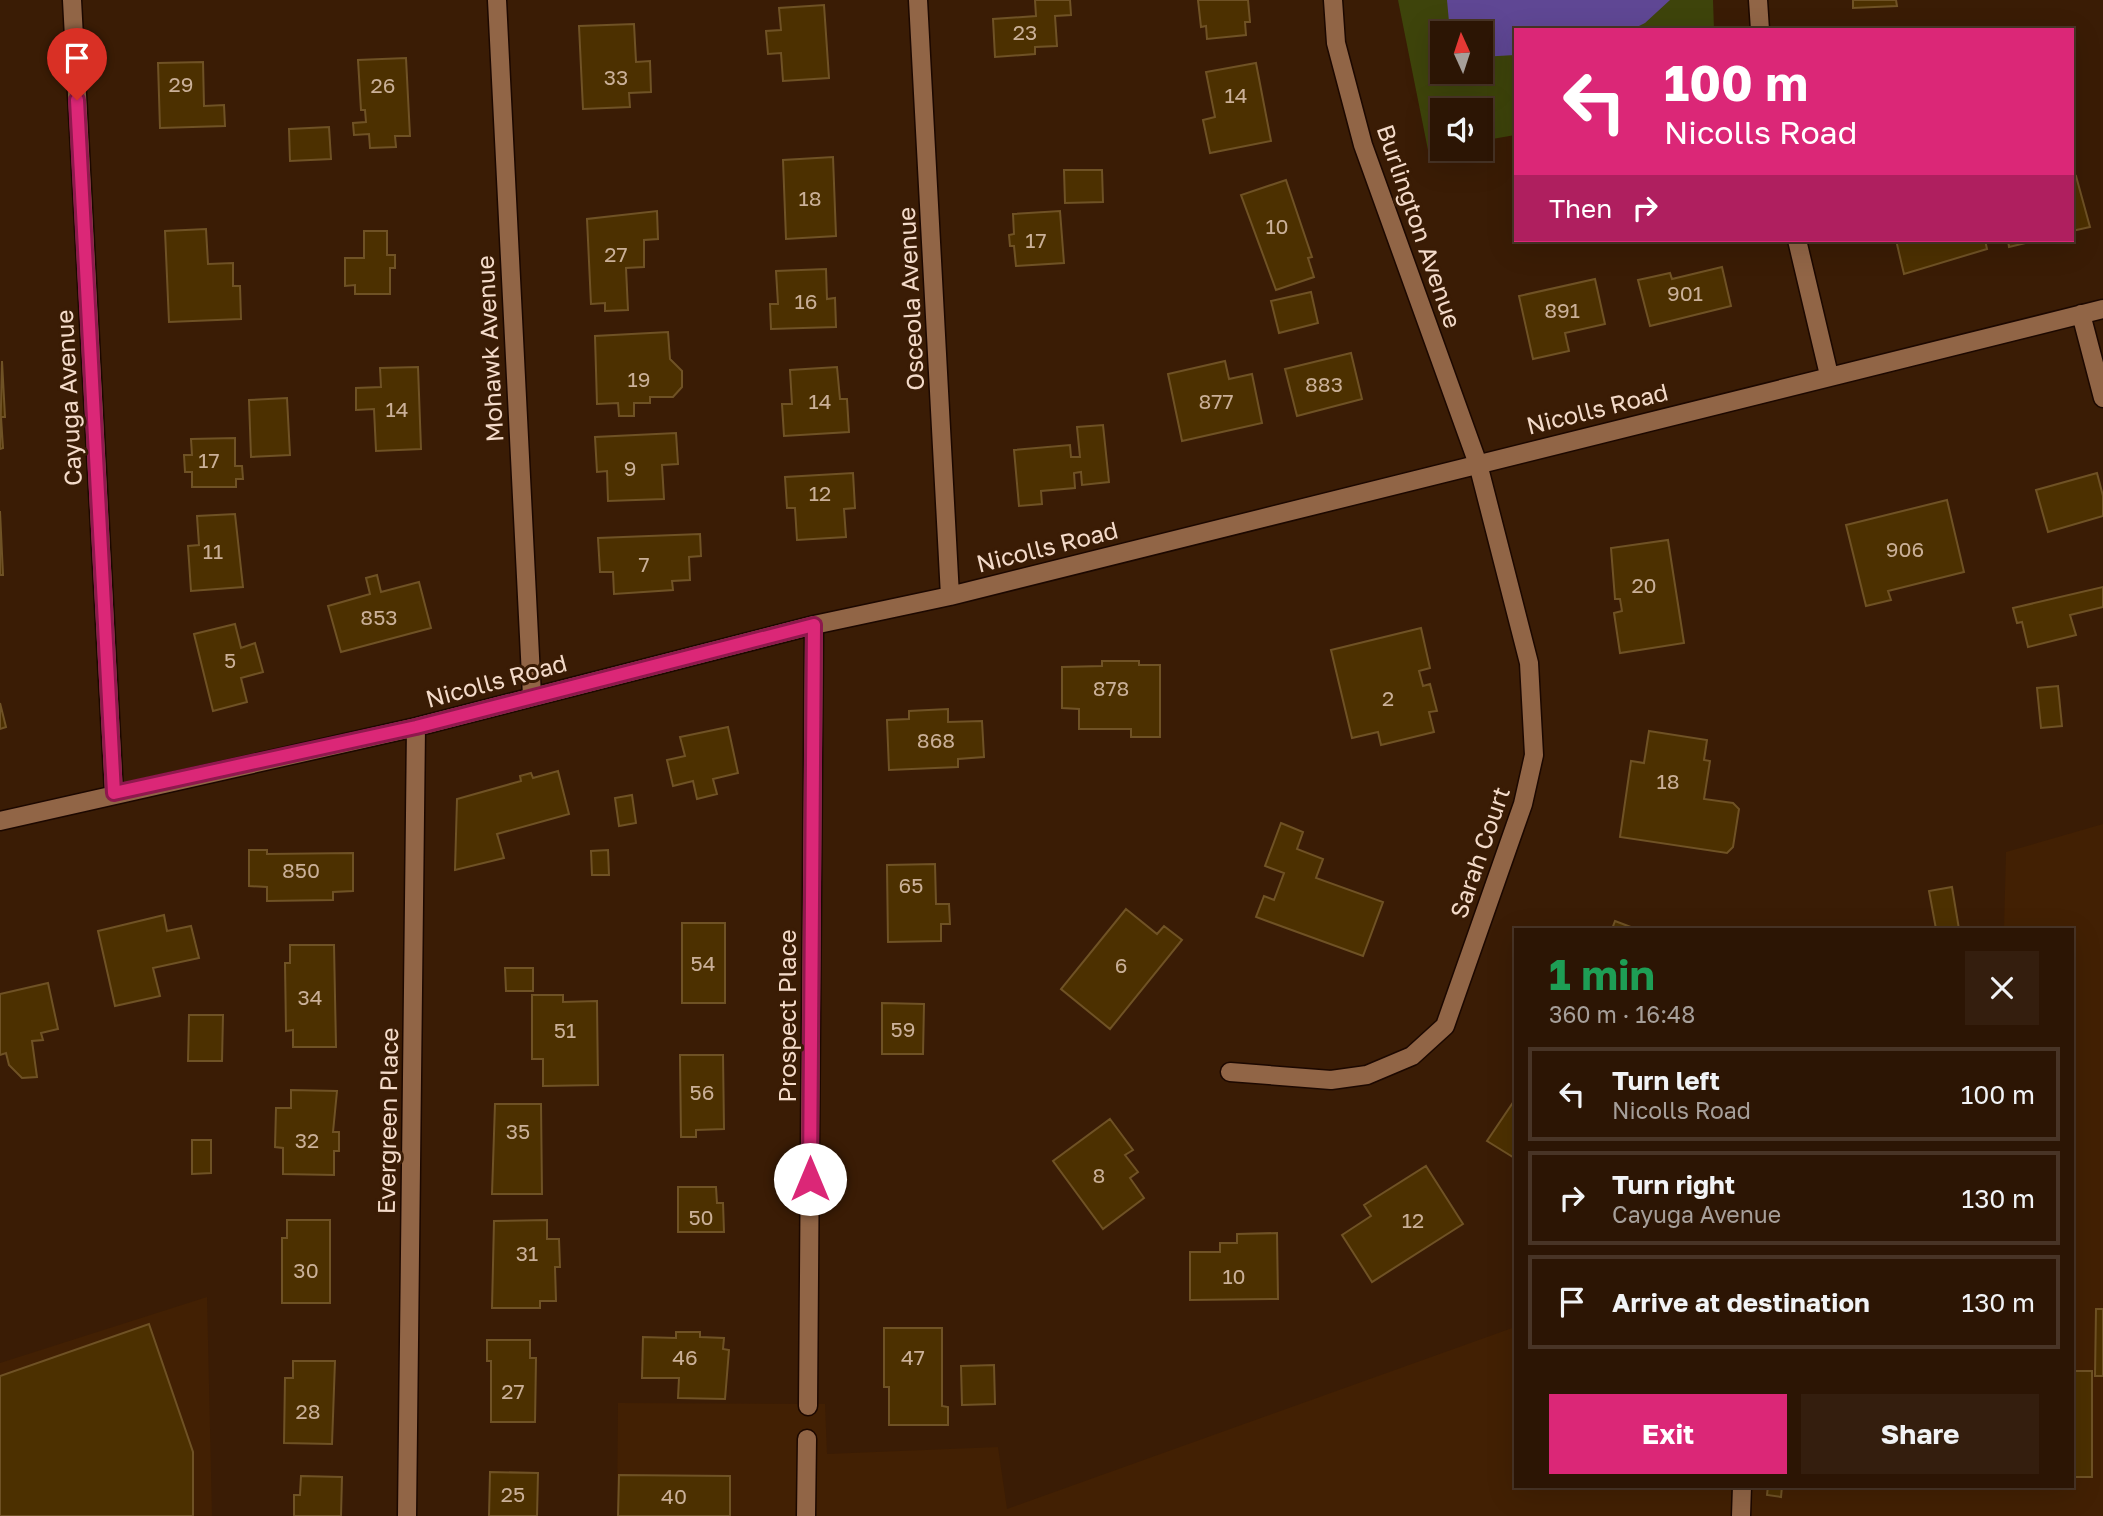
<!DOCTYPE html>
<html lang="en">
<head>
<meta charset="utf-8">
<style>
  :root { --surface:#2c1504; --page:#341e0e; --text:#f1f3f6; --muted:#a69f9a; --line:#483426; --accent:#db2777 }
  body { margin:0; font-family:"Golos Text",sans-serif; background:var(--page); color:var(--text); height:100vh; display:flex; flex-direction:column; font-size:26px; white-space:nowrap }
  * { box-sizing:border-box; margin:0 }
  p { font-size:23px; color:var(--muted) }
  .icon { flex:none; width:38px; height:38px; fill:none; stroke:currentColor; stroke-width:2; stroke-linecap:round; stroke-linejoin:round }
  .map { position:relative; flex:1; overflow:hidden }
  .panel { position:absolute; left:1514px; top:928px; width:560px; height:560px; display:flex; flex-direction:column; background:var(--surface); border-radius:0px; box-shadow:0 7px 28px #0002,0 0 0 2px var(--line) }
  .panel>* { flex:none }
  .banner { position:absolute; left:1514px; top:28px; width:560px; height:214px; border-radius:0px; box-shadow:0 7px 28px #0002,0 0 0 2px var(--line); background:#db2777; color:#fff; overflow:hidden }
  .needle { width:46px; rotate:357deg }
  .fabs { position:absolute; left:1430px; top:21px; display:grid; gap:14px }
  .fabs a { display:grid; place-items:center; width:63px; height:63px; border-radius:0px; background:var(--surface); box-shadow:0 7px 28px #0002,0 0 0 2px var(--line); font-size:35px }
  .pin { position:absolute; display:grid; place-items:center; width:60px; height:60px; color:#fff; margin:-72px -30px; border-radius:50% 50% 50% 0; rotate:-45deg; box-shadow:0 0 7px #0007 }
  .pin .icon { rotate:45deg }
  .me { position:absolute; width:77px; margin:-38px; rotate:0deg; stroke-linejoin:round; filter:drop-shadow(0 0 5px #0008) }
  .turn { display:flex; align-items:center; gap:24px; height:147px; padding:0 35px; font-size:32px }
  .turn .icon { width:91px; height:91px; stroke-width:2.5 }
  .turn b { display:block; font-size:49px; line-height:60px }
  .then { display:flex; align-items:center; height:66px; padding:0 35px; background:#0003; gap:14px; font-size:26px }
  .round { display:grid; place-items:center; flex:none; width:74px; height:74px; border-radius:0px; background:var(--page) }
  .headline { display:flex; align-items:center; justify-content:space-between; height:119px; padding:0 35px }
  h1 { font-size:42px; font-weight:700; line-height:52px; color:#1e9e55 }
  .button { display:flex; gap:14px; margin-top:auto; padding:14px 35px }
  .button a { flex:1; height:80px; border-radius:0px; background:var(--accent); color:#fff; font-size:28px; font-weight:700; line-height:80px; text-align:center }
  .button a+a { background:var(--page); color:var(--text) }
  ul { padding:0; list-style:none }
  li { display:flex; align-items:center; gap:21px; height:94px; margin:0 14px 10px; padding:0 21px; border:4px solid var(--line); border-radius:0px }
  li div { flex:1 }
  li b { display:block; font-size:26px }
  li em { font-style:normal }
  .map>svg:first-child { display:block }
  .built { fill:#422003 }
  .green { fill:#3e440b; fill-rule:evenodd }
  .water { fill:#5f4794 }
  .building { fill:#4c3000; stroke:#6f5225; stroke-width:2 }
  .lines { fill:none; stroke-linecap:round; stroke-linejoin:round }
  .minor-casing { stroke:#1c0800; stroke-width:21 }
  .minor { stroke:#916546; stroke-width:18 }
  .route-casing { stroke:#8e194d; stroke-width:18 }
  .route { stroke:#db2777; stroke-width:12 }
  .labels { text-anchor:middle; dominant-baseline:central; stroke-width:6; stroke-linejoin:round; paint-order:stroke }
  .number-label { font-size:21px; fill:#cab098 }
  .street-label { font-size:24px; fill:#f4dbca; stroke:#3a1c05 }
</style>
</head>
<body>
<div class="map">
<svg width="2103" height="1516" viewBox="0 0 2103 1516">
  <rect width="100%" height="100%" fill="#3a1c05"/>
  <path class="built" d="M2103 824V1516H617L618 1403 825 1404 827 1454 998 1447 1007 1509 1515 1327 1516 1486H2072V929H2004L2006 852Z
    M207 1297 212 1516H0V1363Z"/>
  <path class="green" d="M1398 0H1713L1714 30H1516L1515 135 1481 141 1480 110H1442V148L1428 150ZM1442 33H1480V72H1442Z"/>
  <path class="water" d="M1447 0H1670L1645 23 1631 30H1516L1515 55 1481 57 1480 33H1450Z"/>
  <path class="building" d="M1035 0H1070L1071 15 1055 16 1057 46 1035 47V54L995 57 993 19 1036 16Z
    M1198 0H1248L1250 22H1245L1246 35 1207 39 1206 26 1201 27Z
    M1853 0H1896L1897 6 1853 8Z
    M824 5 829 78 783 81 781 53 768 54 766 31 781 30 779 8Z
    M634 24 636 62 650 61 651 92 629 93 630 107 583 109 579 26Z
    M406 58 410 136H395L396 147 370 148 369 134 354 135 353 123 366 122 365 110H361L358 60Z
    M203 62 204 106 224 105 225 126 160 128 158 63Z
    M1256 63 1271 141 1210 153 1203 120 1215 117 1206 72Z
    M329 127 331 159 290 161 289 129Z
    M833 157 836 236 786 239 783 160Z
    M1064 170H1102L1103 202 1065 203Z
    M2076 176 2090 227 2072 231V177Z
    M1286 180 1312 257 1308 258 1314 277 1276 290 1241 195Z
    M657 211 658 239 644 240V267L626 268 628 310 605 311V303L591 304 587 219Z
    M1060 211 1064 263 1016 266 1014 246H1010L1009 235 1014 234 1013 214Z
    M206 229 208 264 233 263V286H240L241 319 169 322 165 231Z
    M364 231H387V255H395V268H390V294H355V285L345 286V258H364Z
    M1896 240H1985L1987 249 1904 274Z
    M2008 240H2038L2009 247Z
    M1722 267 1731 306 1650 326 1638 280 1670 273 1672 279Z
    M826 269 827 299 835 298 836 327 771 329 770 304H778L776 271Z
    M1595 279 1605 324 1565 333 1569 351 1533 359 1519 296Z
    M1311 292 1318 323 1279 333 1271 301Z
    M668 332 670 359 682 371V387L673 397H650V403H634V416H619L618 403 597 404 595 336Z
    M1351 353 1362 399 1297 416 1285 369Z
    M2 361 5 417H1L3 448 0 449Z
    M1225 361 1229 379 1252 374 1262 423 1182 441 1168 374Z
    M418 367 421 449 376 451 374 409 356 410V388L381 387 380 368Z
    M837 367 840 399H847L849 432 784 436 782 404H792L790 370Z
    M287 398 290 455 251 457 249 400Z
    M1103 425 1109 482 1082 485 1081 472 1074 473 1075 488 1041 491 1042 504 1019 506 1014 450 1070 445 1071 457H1080L1077 427Z
    M676 433 678 464 662 465 664 499 608 501 607 471 597 472 595 437Z
    M235 438V466H242L243 479H236V487H192V472H185L184 455H192L191 439Z
    M853 473 855 508 844 509 846 537 797 540 795 508H787L785 477Z
    M2097 473 2103 496V516L2048 532 2036 490Z
    M1947 500 1964 572 1888 591 1891 600 1866 606 1846 525Z
    M0 511 3 575H0Z
    M235 514 243 587 191 591 188 546 199 545 197 516Z
    M700 534 701 556 689 557 690 580 672 581 673 590 614 594 613 572H600L598 538Z
    M1668 540 1684 643 1620 653 1614 613 1622 611 1620 599H1615L1611 548Z
    M377 575 381 592 419 582 431 628 341 652 328 606 370 594 366 578Z
    M2103 587V607L2070 615 2076 635 2028 647 2022 622 2017 623 2013 608Z
    M235 624 241 648 255 643 263 672 241 678 247 702 213 711 194 634Z
    M1421 628 1430 668 1419 671 1423 686 1430 684 1437 711 1429 712 1434 732 1381 745 1378 732 1352 738 1331 650Z
    M1102 661H1139V665H1160V737H1131V729H1079V709L1062 708V667L1102 666Z
    M2058 686 2062 726 2041 728 2037 688Z
    M0 703 6 727 0 729Z
    M948 709V722L982 721 984 757 958 759V767L889 770 887 720 909 719V711Z
    M728 727 738 773 713 779 717 794 697 799 693 781 673 786 667 760 685 756 680 737Z
    M1649 731 1707 740 1704 760 1710 761 1704 799 1733 803 1739 809 1733 847 1727 853 1620 837 1631 761 1644 763Z
    M558 771 569 814 497 834 504 858 455 870 457 799 521 781 520 776 531 773 533 778Z
    M632 795 636 823 619 826 615 798Z
    M1281 823 1303 832 1297 849 1323 859 1316 878 1383 902 1363 956 1256 917 1264 896 1274 900 1284 873 1265 866Z
    M249 850H267V854L353 853V891L333 892V900L267 901V887L249 886Z
    M608 850 609 875H592L591 851Z
    M935 864 936 904H949L950 924H941V941L888 942 887 865Z
    M1952 887 1959 929H1936L1929 891Z
    M1126 909 1157 934 1164 926 1182 940 1110 1029 1061 989Z
    M164 915 167 931 191 926 199 958 153 968 160 996 115 1006 98 931Z
    M1615 921 1636 929H1612Z
    M682 923H725V1003H682Z
    M290 945H334L336 1047H293V1030L286 1031 285 963H290Z
    M505 968H533V991H506Z
    M48 983 58 1029 41 1033 43 1040 32 1041 37 1077 22 1078 9 1065 6 1053 0 1055V994Z
    M532 995H563V1002L597 1001 598 1085 543 1086V1059H532Z
    M882 1003 924 1004 923 1054H882Z
    M189 1015H223L222 1061H188Z
    M680 1055H723L724 1129 696 1130V1137H681Z
    M291 1090 337 1091 333 1132H339V1151H334V1175L283 1174V1148L275 1147 276 1108H291Z
    M1516 1098V1159L1487 1141Z
    M495 1104H541L542 1194H492Z
    M1110 1119 1133 1150 1125 1155 1138 1172 1130 1178 1144 1198 1103 1229 1053 1161Z
    M192 1140H211V1173L192 1174Z
    M1426 1166 1463 1224 1372 1282 1342 1235 1371 1216 1364 1205Z
    M678 1187H716L717 1203H723L724 1232H678Z
    M287 1220H330V1303H282V1238H287Z
    M547 1220V1239H559L560 1267H555L556 1301H540V1308H492L494 1221Z
    M1277 1233 1278 1299 1190 1300V1252H1220V1243H1237V1234Z
    M2096 1309H2103V1376H2095Z
    M149 1324 193 1452V1516H0V1376Z
    M884 1328H942V1406L948 1407V1425H889V1387H884Z
    M2072 1330 2074 1371H2092V1477H2072Z
    M676 1332H700V1337L724 1338 723 1349 729 1350 725 1399 678 1398 679 1378H642L643 1337 676 1338Z
    M487 1340H530V1358H536L535 1422H491V1361H487Z
    M293 1361H335L332 1444 284 1443 285 1378H293Z
    M994 1365 995 1404 962 1405 961 1366Z
    M490 1472 538 1473 537 1516H489Z
    M619 1475 730 1476V1516H618Z
    M301 1476 342 1477 341 1516H294V1495H300Z
    M1768 1486H1782L1781 1497 1767 1495Z"/>
  <g class="lines">
    <g class="minor-casing">
      <path id="minor" d="M72 0 114 793
        M497 0 532 696
        M918 0 950 596
        M1758 0 1760 30
        M1797 240 1829 375
        M2081 314 2103 398
        M0 821 416 727 814 625 950 596 2103 309
        M1230 1072 1331 1080 1367 1075 1412 1056 1445 1026 1523 804 1534 755 1529 663 1478 464 1363 145 1336 43 1333 0
        M808 1406 814 625
        M407 1516 416 727
        M806 1516 807 1439
        M1741 1516 1742 1486"/>
    </g>
    <use href="#minor" class="minor"/>
  </g>
  <g class="lines">
    <g class="route-casing">
      <path id="route" d="M77 100 114 793 416 727 814 625 810 1179"/>
    </g>
    <use href="#route" class="route"/>
  </g>
  <g class="labels">
    <g class="number-label">
      <text x="1025" y="32">23</text>
      <text x="616" y="77">33</text>
      <text x="181" y="84">29</text>
      <text x="383" y="85">26</text>
      <text x="1236" y="95">14</text>
      <text x="810" y="198">18</text>
      <text x="1277" y="226">10</text>
      <text x="1036" y="240">17</text>
      <text x="616" y="254">27</text>
      <text x="1685" y="293">901</text>
      <text x="806" y="301">16</text>
      <text x="1562" y="310">891</text>
      <text x="639" y="379">19</text>
      <text x="1324" y="384">883</text>
      <text x="820" y="401">14</text>
      <text x="1216" y="401">877</text>
      <text x="397" y="409">14</text>
      <text x="209" y="460">17</text>
      <text x="630" y="468">9</text>
      <text x="820" y="493">12</text>
      <text x="1905" y="549">906</text>
      <text x="213" y="551">11</text>
      <text x="644" y="564">7</text>
      <text x="1644" y="585">20</text>
      <text x="379" y="617">853</text>
      <text x="230" y="660">5</text>
      <text x="1111" y="688">878</text>
      <text x="1388" y="698">2</text>
      <text x="936" y="740">868</text>
      <text x="1668" y="781">18</text>
      <text x="301" y="870">850</text>
      <text x="911" y="885">65</text>
      <text x="703" y="963">54</text>
      <text x="1121" y="965">6</text>
      <text x="310" y="997">34</text>
      <text x="903" y="1029">59</text>
      <text x="565" y="1030">51</text>
      <text x="702" y="1092">56</text>
      <text x="518" y="1131">35</text>
      <text x="307" y="1140">32</text>
      <text x="1099" y="1175">8</text>
      <text x="701" y="1217">50</text>
      <text x="1413" y="1220">12</text>
      <text x="527" y="1253">31</text>
      <text x="306" y="1270">30</text>
      <text x="1234" y="1276">10</text>
      <text x="685" y="1357">46</text>
      <text x="913" y="1357">47</text>
      <text x="513" y="1391">27</text>
      <text x="308" y="1411">28</text>
      <text x="513" y="1494">25</text>
      <text x="674" y="1496">40</text>
    </g>
    <g class="street-label">
      <text transform="translate(1420 226) rotate(71)">Burlington Avenue</text>
      <text transform="translate(910 299) rotate(-93)">Osceola Avenue</text>
      <text transform="translate(489 349) rotate(-93)">Mohawk Avenue</text>
      <text transform="translate(68 398) rotate(-93)">Cayuga Avenue</text>
      <text transform="translate(1597 408) rotate(-14)">Nicolls Road</text>
      <text transform="translate(1047 546) rotate(-14)">Nicolls Road</text>
      <text transform="translate(496 680) rotate(-15)">Nicolls Road</text>
      <text transform="translate(1479 852) rotate(-71)">Sarah Court</text>
      <text transform="translate(786 1016) rotate(-90)">Prospect Place</text>
      <text transform="translate(387 1121) rotate(-89)">Evergreen Place</text>
    </g>
  </g>
</svg>
<div class="fabs">
<a><svg class="needle" viewBox="-14 -14 28 28"><path d="M0-13l5 13h-10z" fill="#e53935"/><path d="M0 13l5-13h-10z" fill="#a69f9a"/></svg></a>
<a><svg class="icon" aria-label="sound" viewBox="0 0 24 24"><path d="M4 9h4l5-4v14l-5-4H4zM17 9q2 3 0 6"/></svg></a>
</div>
<div class="pin" style="left:77px;top:100px;background:#d93025"><svg class="icon" aria-label="arrive" viewBox="0 0 24 24"><path d="M6 21V4h12l-3 4 3 4H6"/></svg></div>
<svg class="me" style="left:810px;top:1179px" viewBox="-20 -20 40 40"><circle r="19" fill="#fff"/><path d="M0-13L10 11 0 6-10 11z" fill="#db2777"/></svg>
<div class="banner">
<div class="turn"><svg class="icon" aria-label="left" viewBox="0 0 24 24"><path d="M17 20v-9H6M10 6l-5 5 5 5"/></svg><div><b>100 m</b>Nicolls Road</div></div>
<div class="then">Then<svg class="icon" aria-label="right" viewBox="0 0 24 24"><path d="M7 20v-9h11M14 6l5 5-5 5"/></svg></div>
</div>
<section class="panel">
<div class="headline"><div><h1>1 min</h1><p>360 m · 16:48</p></div><a class="round"><svg class="icon" aria-label="close" viewBox="0 0 24 24"><path d="M6 6l12 12M18 6L6 18"/></svg></a></div>
<ul>
<li><svg class="icon" aria-label="left" viewBox="0 0 24 24"><path d="M17 20v-9H6M10 6l-5 5 5 5"/></svg><div><b>Turn left</b><p>Nicolls Road</p></div><em>100 m</em></li>
<li><svg class="icon" aria-label="right" viewBox="0 0 24 24"><path d="M7 20v-9h11M14 6l5 5-5 5"/></svg><div><b>Turn right</b><p>Cayuga Avenue</p></div><em>130 m</em></li>
<li><svg class="icon" aria-label="arrive" viewBox="0 0 24 24"><path d="M6 21V4h12l-3 4 3 4H6"/></svg><div><b>Arrive at destination</b></div><em>130 m</em></li>
</ul>
<div class="button"><a>Exit</a><a>Share</a></div>
</section>
</div>
</body>
</html>
